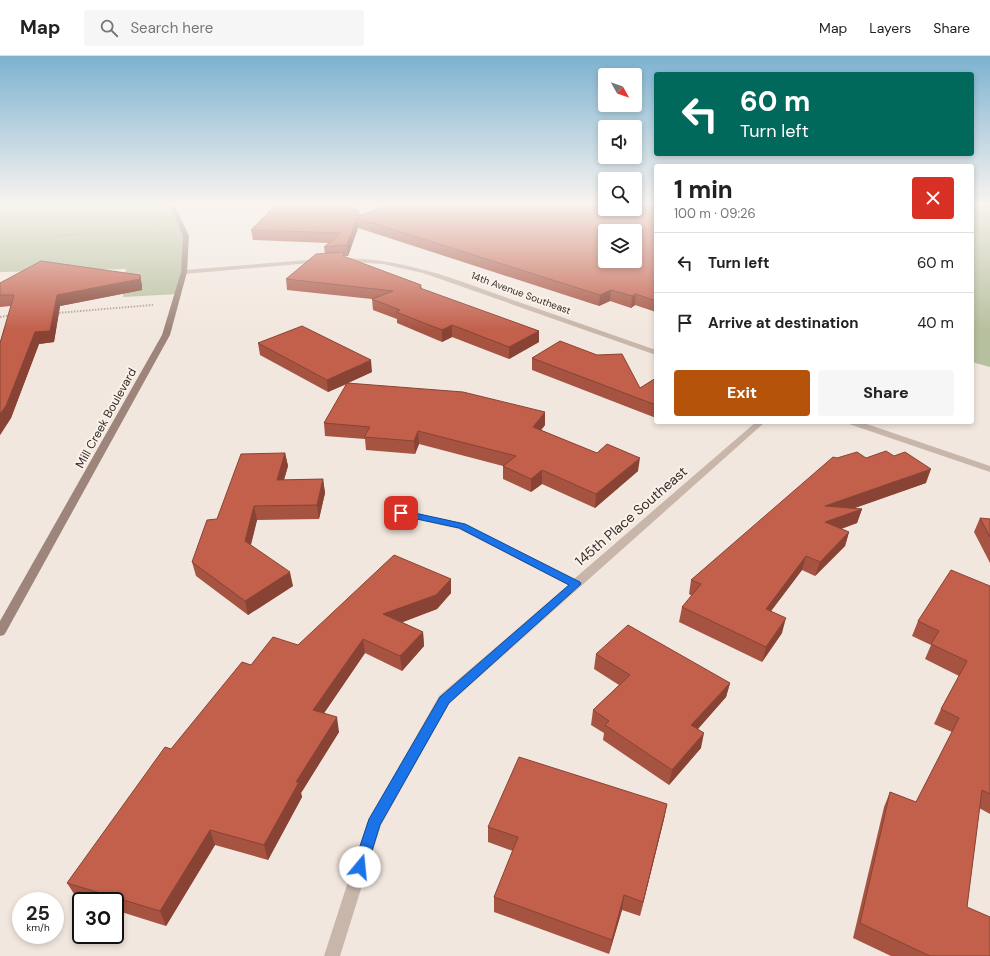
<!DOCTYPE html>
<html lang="en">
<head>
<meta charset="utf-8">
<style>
  :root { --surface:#fff; --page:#f6f6f6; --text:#222; --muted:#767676; --line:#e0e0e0; --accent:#b45309 }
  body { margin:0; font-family:"DM Sans",sans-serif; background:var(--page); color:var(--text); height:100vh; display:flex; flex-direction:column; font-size:15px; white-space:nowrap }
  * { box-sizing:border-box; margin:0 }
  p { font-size:13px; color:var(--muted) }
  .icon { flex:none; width:22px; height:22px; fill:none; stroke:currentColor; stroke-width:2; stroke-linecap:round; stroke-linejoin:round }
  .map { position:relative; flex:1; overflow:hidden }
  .sheet { position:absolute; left:654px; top:108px; width:320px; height:260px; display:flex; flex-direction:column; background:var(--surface); border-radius:4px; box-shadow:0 2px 6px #0003 }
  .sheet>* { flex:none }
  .guide { position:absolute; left:654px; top:16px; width:320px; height:84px; border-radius:4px; box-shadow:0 2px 6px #0003; background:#00695c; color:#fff; overflow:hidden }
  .needle { width:26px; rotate:130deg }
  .controls { position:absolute; left:598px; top:12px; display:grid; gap:8px }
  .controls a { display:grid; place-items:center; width:44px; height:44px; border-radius:4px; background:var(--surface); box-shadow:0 2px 6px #0003; font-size:20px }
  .speed { position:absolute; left:12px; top:836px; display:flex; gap:8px; font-size:20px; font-weight:700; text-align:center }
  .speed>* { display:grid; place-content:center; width:52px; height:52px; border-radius:50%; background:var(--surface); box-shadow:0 2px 6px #0003; line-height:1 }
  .speed small { font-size:10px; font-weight:400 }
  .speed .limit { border:2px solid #111; border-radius:6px; background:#fff; color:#111 }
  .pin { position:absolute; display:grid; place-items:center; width:34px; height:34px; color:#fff; margin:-17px; border-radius:8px; box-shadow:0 2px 6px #0006 }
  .me { position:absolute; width:44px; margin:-22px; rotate:17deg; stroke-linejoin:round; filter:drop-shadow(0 0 3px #0008) }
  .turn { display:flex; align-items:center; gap:14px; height:84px; padding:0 20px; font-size:18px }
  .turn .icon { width:52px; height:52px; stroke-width:2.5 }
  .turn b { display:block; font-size:28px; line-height:34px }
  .round { display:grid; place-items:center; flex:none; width:42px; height:42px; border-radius:4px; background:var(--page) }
  .summary { display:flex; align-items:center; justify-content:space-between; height:68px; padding:0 20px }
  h1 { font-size:24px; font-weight:800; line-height:30px }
  .primary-button { display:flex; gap:8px; margin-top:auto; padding:8px 20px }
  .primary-button a { flex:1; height:46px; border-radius:4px; background:var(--accent); color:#fff; font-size:16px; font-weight:800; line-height:46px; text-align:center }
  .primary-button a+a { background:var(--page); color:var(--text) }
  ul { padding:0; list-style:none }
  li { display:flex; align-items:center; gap:12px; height:60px; padding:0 20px; border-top:1px solid var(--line) }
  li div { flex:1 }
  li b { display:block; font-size:15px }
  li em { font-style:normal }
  header { display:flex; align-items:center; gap:24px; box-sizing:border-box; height:56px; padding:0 20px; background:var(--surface); border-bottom:1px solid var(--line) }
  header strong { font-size:19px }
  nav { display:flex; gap:22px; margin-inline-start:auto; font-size:14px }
  .search { width:280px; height:36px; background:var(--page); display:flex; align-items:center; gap:10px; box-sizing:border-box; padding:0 14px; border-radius:4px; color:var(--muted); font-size:15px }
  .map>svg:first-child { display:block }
  .green { fill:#b7c09e }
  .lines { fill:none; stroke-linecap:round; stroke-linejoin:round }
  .path-far1 { stroke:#b5a094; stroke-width:1.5; stroke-dasharray:1 1; stroke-linecap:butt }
  .path { stroke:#b5a094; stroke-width:2; stroke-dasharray:1.5 1.5; stroke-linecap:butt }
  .street { fill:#c9b6aa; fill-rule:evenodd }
  .secondary { fill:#9d857b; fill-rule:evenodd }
  .wall { fill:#a75341 }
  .shaded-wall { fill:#884335 }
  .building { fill:#c2604c; stroke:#884335; fill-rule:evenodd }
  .route { fill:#1a73e8; stroke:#114b97 }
  .labels { text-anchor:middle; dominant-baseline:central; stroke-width:4; stroke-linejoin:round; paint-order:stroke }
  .far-street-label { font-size:10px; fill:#372d29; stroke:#f9f1ea }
  .street-label { font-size:12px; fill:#372d29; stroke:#f9f1ea }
  .near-street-label { font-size:14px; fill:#372d29; stroke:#f9f1ea }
</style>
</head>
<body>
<header>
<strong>Map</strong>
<div class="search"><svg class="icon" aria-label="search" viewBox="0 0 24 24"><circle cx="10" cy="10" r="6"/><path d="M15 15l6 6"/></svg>Search here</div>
<nav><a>Map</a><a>Layers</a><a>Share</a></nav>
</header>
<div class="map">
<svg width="990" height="900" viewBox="0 0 990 900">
  <rect width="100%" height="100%" fill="#f2e7de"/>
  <path class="green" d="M0 148H171L186 180 178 238 123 241 126 213 0 216Z
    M978 148H990V311L972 306V152Z"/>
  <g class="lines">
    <path class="path-far1" d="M0 181H49L160 171"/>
    <path class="path" d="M56 257 153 249
      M0 261 12 259"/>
    <path class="street" d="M340 202C402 202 453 222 510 243 559 260 607 277 656 294V299L423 217 383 208 338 205V203Z
      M320 203 323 205 322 206 184 218 181 216 184 214Z
      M756 366H765L449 648 381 769 340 900H324L367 767 439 640 568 529 459 473 397 459 396 457 397 455 401 454 466 468 574 523Z
      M848 366H861L990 410V416L849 368Z"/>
    <path class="secondary" d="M169 148H174L189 180 187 216 170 279 6 576 4 579 0 580V565L162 279 181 216 183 180Z"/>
  </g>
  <path class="wall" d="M272 148H346L359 155 360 159 635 153V148H656V256L635 249 631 252 610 245 599 250 358 172 348 200H345V201L421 229 422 233 539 275V286L509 303 452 281 442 286 397 267V263L373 254 372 243 287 234 286 223 325 198 324 191 329 187 253 184 251 174 275 149Z
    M140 219 142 230V234L60 250 54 286 39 288 11 362 0 379V287L11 250 0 251V227Z
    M258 287 372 316 348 327 545 369 541 374 638 415 595 452 542 428 531 436 503 423V410L419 388 415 398 366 394 365 383 325 380 324 367 347 328 328 336 260 299Z
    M532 302 640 332 656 322V362L532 314Z
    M285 397 288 410 284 424 323 423 325 437 319 463 257 464 251 489 293 530 248 559 196 520 192 506 217 463Z
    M837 402 926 427 854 452 862 453 857 467 841 473 849 476 845 490 815 520 802 514 771 555 782 577 762 606 679 566 682 551 692 540 689 538 691 524Z
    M980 462 990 463V507L974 476Z
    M451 523V537L437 553 402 566 423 576 424 590 402 615 365 597 324 657 339 676 301 737 302 741 268 804 215 789 166 870 115 854V845H87L76 841 67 827 171 693 251 609Z
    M990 530V758L979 752 967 851 990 900H891L853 882 884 751 890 736 916 746 952 676 934 668 941 653 959 620 925 603 931 589 912 580 918 565Z
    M596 598 730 627 726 641 698 673 701 692 669 729 603 684 604 677 591 669 593 654 619 629 594 613Z
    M667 748 664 763 640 860 622 854 609 898 494 856V841L513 795 488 786V771Z"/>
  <path class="shaded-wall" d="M357 162 358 172 348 200 347 189Z
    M140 219 142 230V234L60 250 54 286 39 288 11 362 0 379V358L35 276 57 239Z
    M611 234 610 245 599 250 600 239Z
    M636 238 635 249 631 252 632 240Z
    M452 269V281L442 286V274Z
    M539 275V286L509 303V291Z
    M371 304 372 316 328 336 327 324Z
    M545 356V369L533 384V371Z
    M418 375 419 388 415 398 414 385Z
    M285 397 288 410 280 437 277 424Z
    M640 402 638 415 595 452 596 438Z
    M931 413 926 427 821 464 825 450Z
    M542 414V428L531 436V423Z
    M323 423 325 437 319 463 317 449Z
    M254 450 257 464 248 499 245 485Z
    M862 453 857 467 821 480 825 466Z
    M849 476 845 490 815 520 820 506Z
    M806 500 802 514 762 567 766 553Z
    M290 516 293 530 248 559 245 545Z
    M451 523V537L437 553 385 573 383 558Z
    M786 562 782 577 762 606 766 591Z
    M423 576 424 590 402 615 400 600Z
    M363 583 365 597 316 669 313 654Z
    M730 627 726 641 688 684 691 669Z
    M337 661 339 676 301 737 302 741 268 804 264 789 296 726Z
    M704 677 701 692 669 729 672 714Z
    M667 748 664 763 640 860 643 846Z
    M210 774 215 789 166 870 160 855Z
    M624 839 622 854 609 898 612 884Z"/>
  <path class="building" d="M277 148H346L359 155 357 160 394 148H605V153H635V151L656 158V245L636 238 632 240 611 234 600 239 357 162 347 189 324 191 341 177 251 174ZM605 175H635V205H605Z
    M644 148H656V151Z
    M344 196 343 200 421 229 420 232 539 275 509 291 452 269 442 274 396 256 400 254 372 243 393 235 286 223 316 198Z
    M41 205 140 219V223L57 239 50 275 35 276 6 350 0 358V287L14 239H0V227Z
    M302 270 371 304 327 324 258 287Z
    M560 285 597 299 622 298 640 332 656 322V349L532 302Z
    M347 327 463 336 545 356 533 371 597 397 607 388 640 402 596 438 542 414 531 423 503 410 516 400 418 375 414 385 364 381 370 371 324 367Z
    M886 395 894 400 905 396 931 413 825 450 862 453 825 466 849 476 820 506 806 500 766 553 786 562 766 591 682 551 701 528 691 524 833 401 837 402 857 396 866 402Z
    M285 397 277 424 323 423 317 449 254 450 245 485 290 516 245 545 192 506 207 464 217 463 241 398Z
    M980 462 990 463V481Z
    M394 499 451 523 436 539 383 558 423 576 400 600 363 583 313 654 337 661 296 726H299L264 789 210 774 160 855 67 827 165 691 171 693 242 606 251 609 273 581 298 589Z
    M951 514 990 530V738L982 734 967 851 990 861V900H930L860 867 890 736 916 746 959 662 941 653 967 605 931 588 939 575 918 565Z
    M628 569 730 627 691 669 704 677 672 714 605 669 609 665 593 654 630 619 596 598Z
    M519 701 667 748 643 846 624 839 612 884 494 841 518 781 488 771Z"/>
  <linearGradient id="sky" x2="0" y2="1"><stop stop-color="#7db2d0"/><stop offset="0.54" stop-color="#f9f4f0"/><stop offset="1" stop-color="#f9f4f0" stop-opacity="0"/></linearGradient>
  <rect width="990" height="274" fill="url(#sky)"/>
  <path class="route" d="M401 454 465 468 580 526 581 528 449 647 380 769 367 811 365 816 360 818 355 816 353 811 369 763 440 641 569 529 459 472 398 459 396 457 398 455Z"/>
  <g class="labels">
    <g class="far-street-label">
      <text transform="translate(521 237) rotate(20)">14th Avenue Southeast</text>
    </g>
    <g class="street-label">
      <text transform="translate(106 362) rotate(-61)">Mill Creek Boulevard</text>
    </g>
    <g class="near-street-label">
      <text transform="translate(631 460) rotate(-41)">145th Place Southeast</text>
    </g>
  </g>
</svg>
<div class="controls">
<a><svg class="needle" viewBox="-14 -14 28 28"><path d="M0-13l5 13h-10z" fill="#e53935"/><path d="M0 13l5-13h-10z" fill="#767676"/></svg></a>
<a><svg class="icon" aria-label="sound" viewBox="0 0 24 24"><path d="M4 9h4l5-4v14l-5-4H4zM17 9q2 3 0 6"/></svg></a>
<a><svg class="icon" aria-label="search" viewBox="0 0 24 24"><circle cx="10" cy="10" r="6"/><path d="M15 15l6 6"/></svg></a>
<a><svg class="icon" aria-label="layers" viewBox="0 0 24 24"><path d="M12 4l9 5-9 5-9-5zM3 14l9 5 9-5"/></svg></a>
</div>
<div class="speed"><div>25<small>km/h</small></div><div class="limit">30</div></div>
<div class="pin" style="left:401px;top:457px;background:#d93025"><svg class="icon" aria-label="arrive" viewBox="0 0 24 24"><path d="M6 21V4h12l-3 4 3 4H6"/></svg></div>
<svg class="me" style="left:360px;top:811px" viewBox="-20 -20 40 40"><circle r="19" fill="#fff"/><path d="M0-13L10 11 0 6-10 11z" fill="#1a73e8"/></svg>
<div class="guide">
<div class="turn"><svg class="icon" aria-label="left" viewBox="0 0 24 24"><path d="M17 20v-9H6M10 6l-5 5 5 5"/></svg><div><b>60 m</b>Turn left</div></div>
</div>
<section class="sheet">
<div class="summary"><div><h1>1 min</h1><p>100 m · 09:26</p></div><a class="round" style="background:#d93025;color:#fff"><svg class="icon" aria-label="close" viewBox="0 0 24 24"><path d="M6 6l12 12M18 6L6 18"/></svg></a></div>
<ul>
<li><svg class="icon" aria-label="left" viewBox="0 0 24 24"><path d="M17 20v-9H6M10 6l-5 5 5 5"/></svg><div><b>Turn left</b></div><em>60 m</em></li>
<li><svg class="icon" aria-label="arrive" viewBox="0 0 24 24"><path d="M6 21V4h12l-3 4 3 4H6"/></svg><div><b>Arrive at destination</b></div><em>40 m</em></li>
</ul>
<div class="primary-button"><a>Exit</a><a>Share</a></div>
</section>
</div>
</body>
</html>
